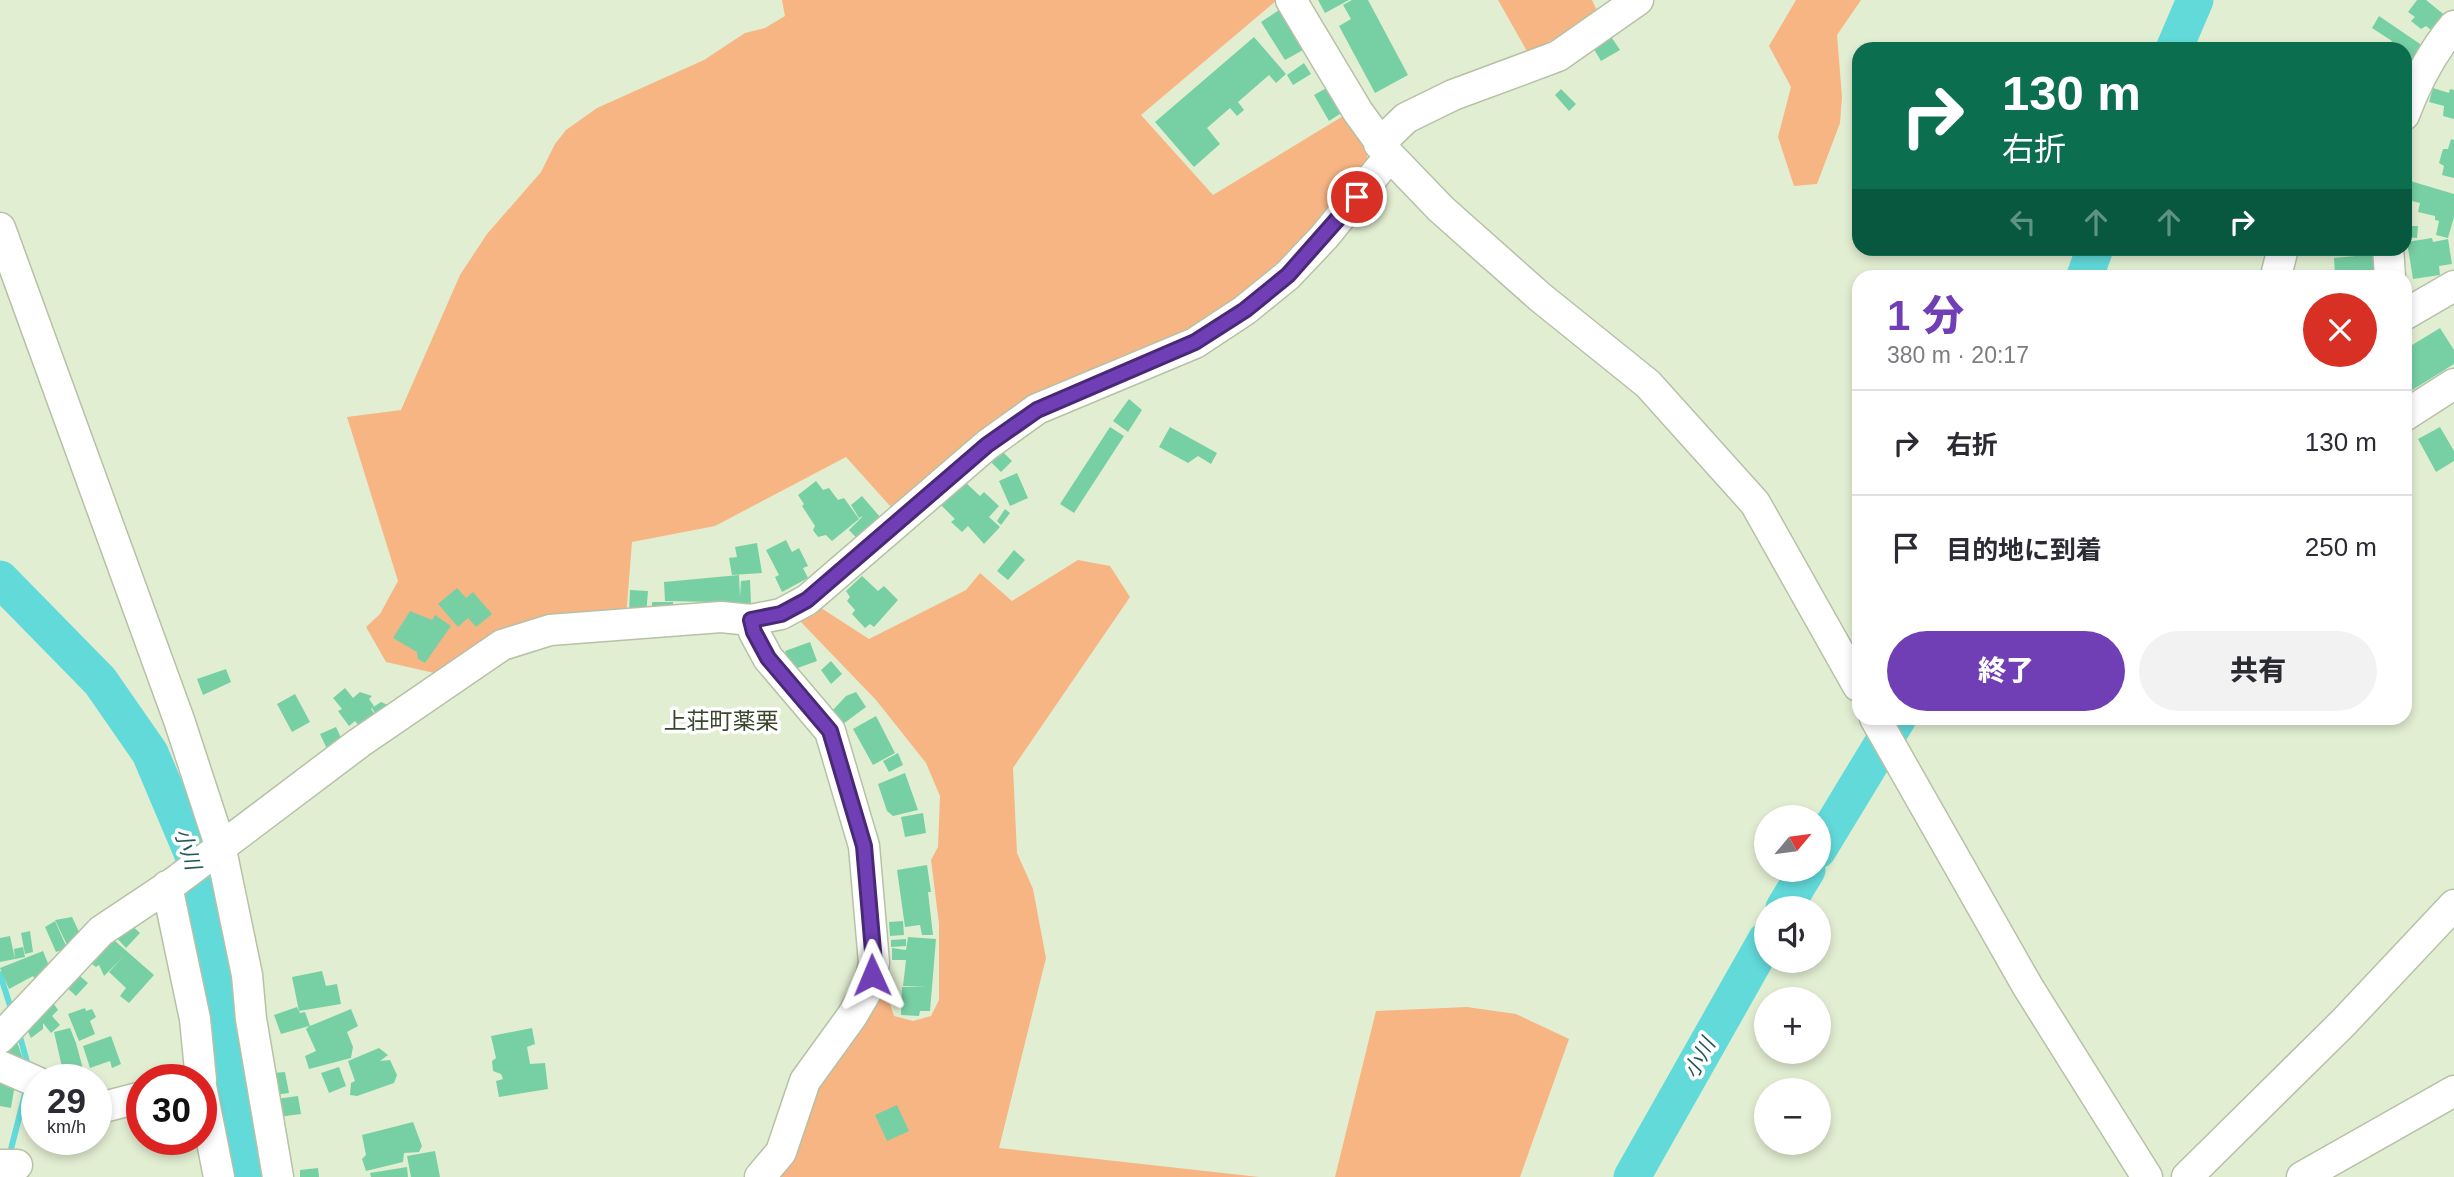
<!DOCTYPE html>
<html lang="ja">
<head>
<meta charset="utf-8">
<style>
  :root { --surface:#fff; --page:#f2f2f3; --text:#2b2b33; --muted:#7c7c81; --line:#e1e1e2; --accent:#703fb6 }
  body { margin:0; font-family:Arial,"Noto Sans JP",sans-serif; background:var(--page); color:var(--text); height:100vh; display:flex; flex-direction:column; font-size:26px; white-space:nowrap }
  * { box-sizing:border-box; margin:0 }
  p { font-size:23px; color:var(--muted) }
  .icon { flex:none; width:38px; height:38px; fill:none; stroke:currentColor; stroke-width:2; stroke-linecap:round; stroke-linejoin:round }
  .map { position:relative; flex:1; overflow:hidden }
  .drawer { position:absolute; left:1852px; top:270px; width:560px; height:455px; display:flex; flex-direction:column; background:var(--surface); border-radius:21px; box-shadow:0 4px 10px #0003 }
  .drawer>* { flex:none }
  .top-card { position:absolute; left:1852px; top:42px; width:560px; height:214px; border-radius:21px; box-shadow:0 4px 10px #0003; background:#0b6e4f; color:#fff; overflow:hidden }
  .needle { width:46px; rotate:61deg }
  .controls { position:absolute; left:1754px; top:805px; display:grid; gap:14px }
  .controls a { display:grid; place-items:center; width:77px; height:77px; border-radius:50%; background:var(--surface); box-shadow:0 4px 10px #0003; font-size:35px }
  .speed { position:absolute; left:21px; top:1064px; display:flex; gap:14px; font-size:35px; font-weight:700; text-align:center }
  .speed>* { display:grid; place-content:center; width:91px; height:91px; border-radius:50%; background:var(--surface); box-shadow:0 4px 10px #0003; line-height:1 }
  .speed small { font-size:18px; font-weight:400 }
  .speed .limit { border:10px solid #d22; background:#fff; color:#111 }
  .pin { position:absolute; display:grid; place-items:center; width:60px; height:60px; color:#fff; margin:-30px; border:4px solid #fff; border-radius:50%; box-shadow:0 2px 7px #0007 }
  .me { position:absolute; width:77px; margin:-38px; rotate:359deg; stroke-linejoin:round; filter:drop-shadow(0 0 5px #0008) }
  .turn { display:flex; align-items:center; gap:24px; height:147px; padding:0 35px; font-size:32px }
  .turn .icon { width:91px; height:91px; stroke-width:2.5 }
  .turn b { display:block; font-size:49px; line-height:60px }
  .lanes { display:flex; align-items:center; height:66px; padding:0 35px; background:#0003; justify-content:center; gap:35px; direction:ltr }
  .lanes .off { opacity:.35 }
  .round { display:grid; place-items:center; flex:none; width:74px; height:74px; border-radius:37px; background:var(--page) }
  .head { display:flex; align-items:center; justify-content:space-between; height:119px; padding:0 35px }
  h1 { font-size:42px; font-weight:800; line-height:52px; color:var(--accent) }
  .action { display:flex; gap:14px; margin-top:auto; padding:14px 35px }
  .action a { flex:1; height:80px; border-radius:42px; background:var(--accent); color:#fff; font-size:28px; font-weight:800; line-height:80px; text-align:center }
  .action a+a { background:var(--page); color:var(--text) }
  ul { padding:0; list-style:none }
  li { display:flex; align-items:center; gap:21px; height:105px; padding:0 35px; border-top:2px solid var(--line) }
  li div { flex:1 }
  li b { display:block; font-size:26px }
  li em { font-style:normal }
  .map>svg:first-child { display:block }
  .green { fill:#f7b583 }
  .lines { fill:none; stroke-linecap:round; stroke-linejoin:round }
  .stream { stroke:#62dada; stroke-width:6 }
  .river { stroke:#62dada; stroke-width:37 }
  .building { fill:#77d0a4 }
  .minor-casing { stroke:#b6c1a6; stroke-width:33 }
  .minor { stroke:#fff; stroke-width:30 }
  .route-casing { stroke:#492976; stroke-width:18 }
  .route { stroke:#703fb6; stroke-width:12 }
  .labels { text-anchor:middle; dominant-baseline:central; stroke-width:7; stroke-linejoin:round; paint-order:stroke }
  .water-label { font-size:21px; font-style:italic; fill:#245858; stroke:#fff }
  .quarter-label { font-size:23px; fill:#3b452d; stroke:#fff }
</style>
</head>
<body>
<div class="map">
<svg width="2454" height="1177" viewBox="0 0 2454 1177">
  <rect width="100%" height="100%" fill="#e2eed2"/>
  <path class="green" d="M782 0H1277L1141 115 1213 195 1348 113 1367 153 1368 173 1263 287 1122 369 899 516 846 457 715 526 632 542 626 618 443 675 386 662 366 627 380 614 398 581 347 417 401 410 460 275 487 234 541 172 555 144 566 130 597 108 704 60 745 33 765 28 785 16Z
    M1498 0H1592L1599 15 1528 53Z
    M1796 0H1861L1837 35 1842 97 1840 123 1817 184 1794 186 1778 137 1791 87 1769 46Z
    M1078 560 1110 566 1130 597 1013 768 1017 853 1033 889 1046 958 999 1148 1259 1177H768L812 1078 877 996 890 1004 894 1016 913 1021 931 1016 939 1000V924L931 860 938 847 940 796 926 763 876 700 799 620 818 606 869 639 966 590 980 573 1012 601Z
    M1467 1007 1516 1014 1569 1039 1520 1177H1335L1376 1011Z"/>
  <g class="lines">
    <path class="stream" d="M0 974 12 1012
      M19 1033 29 1069
      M9 1157 27 1086"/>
    <path class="river" d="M2174 49 2195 0
      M2085 276 2095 248
      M0 579 100 681 150 753 191 850 200 876 215 962 244 1177
      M1818 850 1898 718
      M1784 908 1807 870
      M1632 1177 1766 940"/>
  </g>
  <path class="building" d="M1318 0H1349L1325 13Z
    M1352 0H1368L1408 75 1375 93 1339 26 1351 19 1343 5Z
    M2417 0H2426L2447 17 2435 33 2426 26 2421 29 2411 21 2415 17 2408 12Z
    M1279 10 1303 50 1285 60 1261 22Z
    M2379 16 2426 48 2413 68 2404 63V49H2387L2392 41 2372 28Z
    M1610 35 1620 50 1601 61 1592 46Z
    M1254 37 1286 74 1276 83 1269 75 1238 102 1244 110 1237 116 1230 108 1207 128 1220 144 1194 167 1155 122Z
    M1304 63 1311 74 1293 85 1287 75Z
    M1328 87 1343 112 1329 121 1314 95Z
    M2433 88 2449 93 2450 89 2454 90V119L2443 116 2444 106 2429 102Z
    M1561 89 1576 104 1569 111 1555 95Z
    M2451 139 2454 140V178L2442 175 2444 166 2439 163 2443 149H2448Z
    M2407 180 2454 194V217L2448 238 2436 235 2439 221 2435 220V216L2418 212 2420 203 2404 199Z
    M2406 226H2418L2417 238 2405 237Z
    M2432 238 2433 242 2448 239 2452 264 2439 266 2440 275 2413 279 2407 242Z
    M2378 254 2375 276 2335 275 2334 258Z
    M2440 328 2454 350V364L2409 392 2404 386V350Z
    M1129 399 1142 410 1128 432 1113 421Z
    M1110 427 1124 436 1074 513 1060 504Z
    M1170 427 1217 453 1211 464 1198 456 1188 463 1159 447Z
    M2440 427 2454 451V461L2436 472 2418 439Z
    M998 447 1012 461 1001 472 987 458Z
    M1017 473 1028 498 1010 506 999 481Z
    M816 481 823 490 829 488 838 500 844 498 859 519 832 541 826 535 818 537 813 530 815 526 802 506 804 504 798 495Z
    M964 481 980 496 984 492 999 506 989 517 1000 527 984 544 968 526 962 532 951 522 955 519 941 505Z
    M862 496 886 524 863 545 849 530 863 516 859 518 851 505Z
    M1005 509 1010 513 1001 525 997 521Z
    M786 540 792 552 799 548 808 566 803 568 808 578 782 592 775 577 779 575 766 550Z
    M757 543 762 573 732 575 729 558 737 557 735 547Z
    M1014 550 1025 560 1008 580 997 571Z
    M739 575 740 597 741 581 750 580 751 603 718 605 716 602 665 601 664 582Z
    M862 576 878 591 884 586 898 600 874 627 870 624 865 628 852 614 855 610 847 601 850 597 846 591Z
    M457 588 466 598 473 592 492 614 476 627 468 618 458 627 438 604Z
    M630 590 648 591 646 615 629 613Z
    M652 602H673V614H652Z
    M410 611 432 620 435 615 451 626 425 663 418 659 417 652 393 638Z
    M810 642 817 661 792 670 785 651Z
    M831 661 842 674 831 684 821 670Z
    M226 669 231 682 203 695 197 679Z
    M345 688 353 698 360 692 372 696 369 699 374 706 371 709 377 717 363 731 355 721 349 726 338 711 342 709 333 698Z
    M856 692 866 707 843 724 833 710 846 696Z
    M295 694 310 722 292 732 277 704Z
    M381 702 397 709 380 722 372 708Z
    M876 716 895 753 873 765 853 729Z
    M336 727 343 742 327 749 320 734Z
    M898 753 903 765 889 772 883 761Z
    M905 773 918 810 893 816 887 811 878 784Z
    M923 813 926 833 905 837 901 817Z
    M927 865 931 892H928L933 935H922L920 925 905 927 897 870Z
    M72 917 81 936 68 947 55 920Z
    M55 921 67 948 56 952 45 927Z
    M127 921 140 933 126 948 113 934Z
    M903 921 904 935 890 936 889 922Z
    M30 931 33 952 25 954 21 933Z
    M107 934 154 975 129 1003 120 996 126 988 109 972 123 957 104 976 99 965 96 967 89 962Z
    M10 936 15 959 0 962V938Z
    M908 937 936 939 930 1011H920L919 1016 901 1015 902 987H927L903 986 906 960H892V948L906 950Z
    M906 939V946L891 947V940Z
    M23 947 25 957 15 959 14 949Z
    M43 951 50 968 39 973 40 976 34 978 33 976 9 989 0 968Z
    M74 971 88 983 76 996 62 983Z
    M322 971 326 986 337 984 341 1004 299 1011 292 977Z
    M47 994 58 1010 52 1016 60 1025 51 1033 43 1023V1029L31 1038 24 1023Z
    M297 1007 300 1013 305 1012 310 1026 351 1009 358 1026 347 1032 353 1047 351 1058 309 1069 305 1056 316 1051 306 1029 309 1026 281 1034 274 1015Z
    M85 1008 86 1011 92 1009 96 1017 90 1021 95 1034 79 1041 68 1014Z
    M70 1028 76 1043 86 1080H65L54 1032Z
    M532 1028 535 1044 527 1047 530 1064 545 1063 548 1089 499 1097 496 1081 503 1079 501 1074 493 1071 492 1061 496 1058 491 1036Z
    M15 1036 23 1059 18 1069 0 1048 7 1052 6 1039Z
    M111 1036 121 1064 112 1068 110 1061 90 1068 83 1046Z
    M379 1048 388 1055 380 1061 390 1060 397 1075 394 1083 357 1096 350 1095 351 1083 355 1081 348 1061Z
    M339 1067 346 1086 329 1093 321 1073Z
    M285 1072 289 1093 275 1095 273 1073Z
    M16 1078 11 1108 0 1106V1081Z
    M298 1096 301 1114 278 1117 276 1099Z
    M897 1105 909 1131 887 1141 875 1115Z
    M413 1122 422 1146 419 1152 404 1153 403 1162 366 1171 362 1159 366 1155 362 1135Z
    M164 1139H187L188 1146 166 1149Z
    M435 1151 440 1177H411L407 1156Z
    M407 1167 408 1177H371L370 1173Z
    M318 1168 319 1177H300V1170Z"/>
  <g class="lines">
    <g class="minor-casing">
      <path id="minor" d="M1291 0 1358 112 1390 156 1441 209 1540 297 1648 384 1755 503 1858 686
        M2404 115C2416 83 2432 52 2454 26
        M1379 144 1406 118 1453 95 1558 56 1638 0
        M0 228 179 720 220 845 247 975 251 1019 278 1177
        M2388 248 2390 276
        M2276 276 2283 248
        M2404 315 2454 286
        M2404 416 2454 384
        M751 620 754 632 768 658 830 731 864 846 874 963 869 987 852 1016 805 1081 781 1152 760 1177
        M1875 718 2028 987 2147 1177
        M167 886 195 1019 201 1080
        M0 1038 101 931 176 881 359 743 502 645 550 630 721 617 751 620 781 614 807 600 987 445 1037 409 1195 343 1245 310 1288 275 1324 237 1390 156
        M0 1066 37 1082
        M201 1086 219 1177
        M96 1109 142 1097
        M0 1165H17
        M2187 1177 2344 1022 2454 905
        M2302 1177 2454 1091"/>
    </g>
    <use href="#minor" class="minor"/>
  </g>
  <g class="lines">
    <g class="route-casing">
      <path id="route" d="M872 975 874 963 864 846 830 731 768 658 754 632 751 620 781 614 807 600 987 445 1037 410 1195 342 1245 310 1288 275 1357 197"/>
    </g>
    <use href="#route" class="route"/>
  </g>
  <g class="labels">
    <g class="water-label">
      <text transform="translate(188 849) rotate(72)">小川</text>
      <text transform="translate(1699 1058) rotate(-61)">小川</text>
    </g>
    <g class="quarter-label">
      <text x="721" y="721">上荘町薬栗</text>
    </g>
  </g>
</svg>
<div class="controls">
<a><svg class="needle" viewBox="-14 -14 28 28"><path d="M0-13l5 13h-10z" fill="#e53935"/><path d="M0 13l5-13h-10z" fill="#7c7c81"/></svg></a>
<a><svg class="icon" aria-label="sound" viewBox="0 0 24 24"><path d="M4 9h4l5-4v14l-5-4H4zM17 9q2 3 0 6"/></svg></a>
<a>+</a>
<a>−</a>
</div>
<div class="speed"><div>29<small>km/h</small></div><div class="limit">30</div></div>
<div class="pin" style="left:1357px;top:197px;background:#d93025"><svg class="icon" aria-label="arrive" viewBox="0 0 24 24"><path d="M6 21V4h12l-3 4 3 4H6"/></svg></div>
<svg class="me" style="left:872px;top:975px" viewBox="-20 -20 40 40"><path d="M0-17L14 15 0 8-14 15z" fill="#703fb6" stroke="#fff" stroke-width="4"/></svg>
<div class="top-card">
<div class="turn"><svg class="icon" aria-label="right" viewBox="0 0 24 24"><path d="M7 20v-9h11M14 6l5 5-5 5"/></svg><div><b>130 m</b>右折</div></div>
<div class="lanes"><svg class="icon off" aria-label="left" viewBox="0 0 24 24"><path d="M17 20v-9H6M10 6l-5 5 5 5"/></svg><svg class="icon off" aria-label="ahead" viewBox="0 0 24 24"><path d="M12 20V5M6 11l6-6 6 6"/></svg><svg class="icon off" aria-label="ahead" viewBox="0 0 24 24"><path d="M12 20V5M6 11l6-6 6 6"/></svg><svg class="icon" aria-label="right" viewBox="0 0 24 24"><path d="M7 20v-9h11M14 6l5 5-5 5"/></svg></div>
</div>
<section class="drawer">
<div class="head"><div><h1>1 分</h1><p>380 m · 20:17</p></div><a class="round" style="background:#d93025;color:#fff"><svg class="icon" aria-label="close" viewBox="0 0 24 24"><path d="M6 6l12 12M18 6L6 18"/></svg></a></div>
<ul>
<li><svg class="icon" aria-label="right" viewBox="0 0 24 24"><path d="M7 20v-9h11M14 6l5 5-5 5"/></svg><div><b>右折</b></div><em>130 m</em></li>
<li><svg class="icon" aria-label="arrive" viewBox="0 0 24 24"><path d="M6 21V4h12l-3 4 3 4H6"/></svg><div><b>目的地に到着</b></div><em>250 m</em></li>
</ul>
<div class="action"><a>終了</a><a>共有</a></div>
</section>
</div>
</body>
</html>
